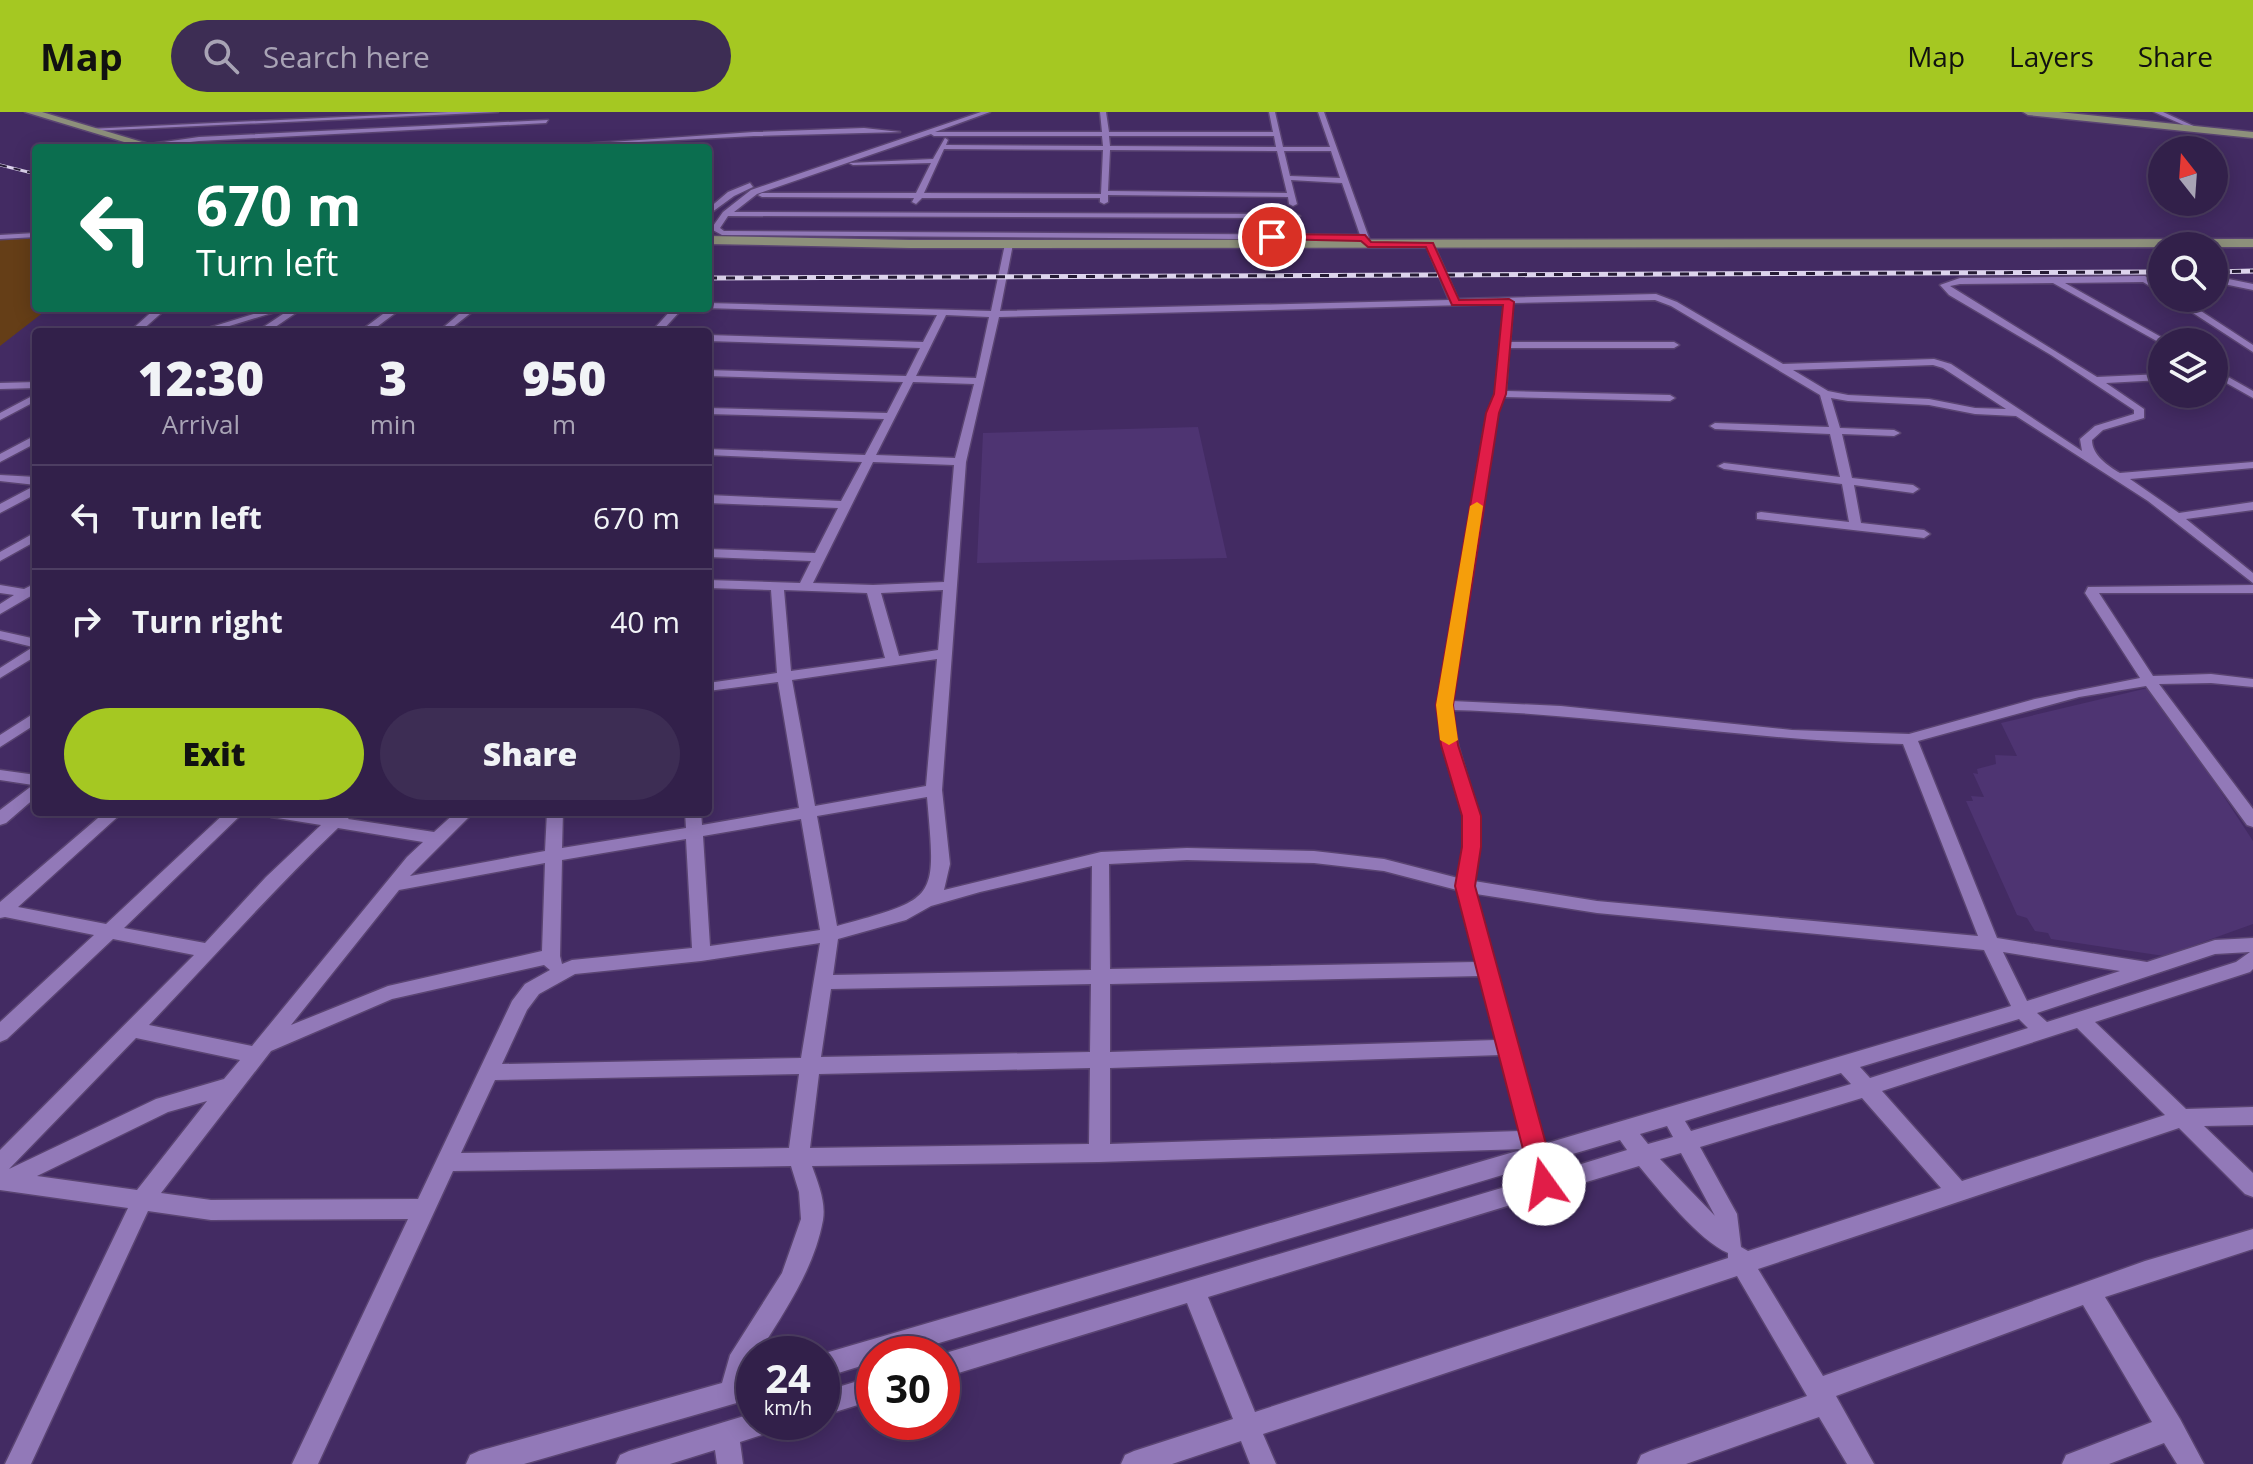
<!DOCTYPE html>
<html lang="en">
<head>
<meta charset="utf-8">
<style>
  :root { --surface:#32204a; --page:#3d2d54; --text:#f1f3f6; --muted:#a8a3b5; --line:#4d3e62; --accent:#a5c822 }
  body { margin:0; font-family:"Open Sans",sans-serif; background:var(--page); color:var(--text); height:100vh; display:flex; flex-direction:column; font-size:30px; white-space:nowrap }
  * { box-sizing:border-box; margin:0 }
  p { font-size:26px; color:var(--muted) }
  .icon { flex:none; width:44px; height:44px; fill:none; stroke:currentColor; stroke-width:2; stroke-linecap:round; stroke-linejoin:round }
  .map { position:relative; flex:1; overflow:hidden }
  .side { position:absolute; left:32px; top:216px; width:680px; height:488px; display:flex; flex-direction:column; background:var(--surface); border-radius:8px; box-shadow:0 4px 20px #0003,0 0 0 2px var(--line) }
  .side>* { flex:none }
  .banner { position:absolute; left:32px; top:32px; width:680px; height:168px; border-radius:8px; box-shadow:0 4px 20px #0003,0 0 0 2px var(--line); background:#0b6e4f; color:#fff; overflow:hidden }
  .needle { width:52px; rotate:343deg }
  .tools { position:absolute; left:2148px; top:24px; display:grid; gap:16px }
  .tools a { display:grid; place-items:center; width:80px; height:80px; border-radius:50%; background:var(--surface); box-shadow:0 4px 20px #0003,0 0 0 2px var(--line); font-size:40px }
  .speed { position:absolute; left:736px; top:1224px; display:flex; gap:16px; font-size:40px; font-weight:700; text-align:center }
  .speed>* { display:grid; place-content:center; width:104px; height:104px; border-radius:50%; background:var(--surface); box-shadow:0 4px 20px #0003,0 0 0 2px var(--line); line-height:1 }
  .speed small { font-size:20px; font-weight:400 }
  .speed .limit { border:12px solid #d22; background:#fff; color:#111 }
  .pin { position:absolute; display:grid; place-items:center; width:68px; height:68px; color:#fff; margin:-34px; border:4px solid #fff; border-radius:50%; box-shadow:0 2px 8px #0007 }
  .me { position:absolute; width:88px; margin:-44px; rotate:347deg; stroke-linejoin:round; filter:drop-shadow(0 0 6px #0008) }
  .turn { display:flex; align-items:center; gap:28px; height:168px; padding:0 32px; font-size:36px }
  .turn .icon { width:104px; height:104px; stroke-width:2.5 }
  .turn b { display:block; font-size:56px; line-height:68px }
  .eta { display:flex; justify-content:space-evenly; align-items:center; height:136px; text-align:center }
  .eta b { font-size:48px; font-weight:800; line-height:56px }
  .primary-button { display:flex; gap:16px; margin-top:auto; padding:16px 32px }
  .primary-button a { flex:1; height:92px; border-radius:48px; background:var(--accent); color:#111; font-size:32px; font-weight:800; line-height:92px; text-align:center }
  .primary-button a+a { background:var(--page); color:var(--text) }
  ul { padding:0; list-style:none }
  li { display:flex; align-items:center; gap:24px; height:104px; padding:0 32px; border-top:2px solid var(--line) }
  li div { flex:1 }
  li b { display:block; font-size:30px }
  li em { font-style:normal }
  header { display:flex; align-items:center; gap:48px; box-sizing:border-box; height:112px; padding:0 40px; background:var(--accent); color:#111 }
  header strong { font-size:38px }
  nav { display:flex; gap:44px; margin-inline-start:auto; font-size:28px }
  .search { width:560px; height:72px; background:var(--page); display:flex; align-items:center; gap:20px; box-sizing:border-box; padding:0 28px; border-radius:44px; color:var(--muted); font-size:30px }
  .map>svg:first-child { display:block }
  .built { fill:#4e3472 }
  .green { fill:#653e17 }
  .lines { fill:none; stroke-linecap:round; stroke-linejoin:round }
  .minor-casing { stroke:#5a4472; stroke-width:3 }
  .primary-casing { stroke:#5a4472; stroke-width:3 }
  .minor { fill:#9279b8; fill-rule:evenodd }
  .primary { fill:#8d907b; fill-rule:evenodd }
  .rail-far1-casing { stroke:#ddd4ed; stroke-width:3 }
  .rail-casing { stroke:#ddd4ed; stroke-width:5 }
  .rail-far1 { stroke:#251b34; stroke-width:2; stroke-dasharray:7; stroke-linecap:butt }
  .rail { stroke:#251b34; stroke-width:3; stroke-dasharray:9; stroke-linecap:butt }
  .route { fill:#e11d48; stroke:#92132f; stroke-width:2 }
  .slow { fill:#f59e0b }
</style>
</head>
<body>
<header>
<strong>Map</strong>
<div class="search"><svg class="icon" aria-label="search" viewBox="0 0 24 24"><circle cx="10" cy="10" r="6"/><path d="M15 15l6 6"/></svg>Search here</div>
<nav><a>Map</a><a>Layers</a><a>Share</a></nav>
</header>
<div class="map">
<svg width="2253" height="1352" viewBox="0 0 2253 1352">
  <rect width="100%" height="100%" fill="#432b63"/>
  <path class="built" d="M1198 315 1227 446 977 451 983 321Z
    M2152 575 2253 729V812L2164 844 2051 827 2048 821 2035 819 2027 806 2017 803 1966 689H1973L1971 684 1984 685 1973 661 1978 662 1977 657 1996 652 1995 643 2017 644 2001 611Z"/>
  <path class="green" d="M36 125V196H49L0 234V127Z"/>
  <g class="lines">
    <g class="minor-casing">
      <path id="minor" d="M448 0H498L91 19 88 17Z
        M981 0H990L935 20H1102L1100 0H1106L1109 20H1273L1269 0H1275L1283 35H1330L1318 0H1324L1369 126 1365 128 722 123 711 117 723 100 751 78ZM931 22 934 24H1102L1103 34 946 33 948 28 945 26 933 47 849 51 853 53 931 51 916 81H762L758 83 762 85 914 86 912 90 916 92 922 86H1100V90L1104 92 1108 90V83L1288 85 1289 92 1293 94 1297 92 1291 68 1342 71 1360 123 724 119 720 116 728 104 1296 106 1300 104 1296 102 734 100 757 82ZM1109 24H1274L1276 35 1110 34ZM944 37 1103 38 1101 82 924 81ZM1110 38 1277 39 1287 81 1108 79ZM1284 39H1331L1340 66 1290 64Z
        M2154 0H2163L2200 17 2195 18Z
        M548 8 546 11 199 29 146 35 143 33 199 25Z
        M864 16 900 20 754 24 524 36 754 20Z
        M750 71 753 75 734 84 708 103V97L728 80Z
        M36 121V125L0 127V123Z
        M1009 129 1013 132 1000 199 1449 188 1426 133 1430 130 1434 133 1458 187 1656 182 1677 190 1783 252 1934 247 1951 252 2082 339 2080 327 2095 314 2134 302V298L2051 243 1949 183 1940 173 1960 166 2145 164 2162 174V181L2143 170 2065 171 2170 230H2162V232L2053 171 1960 172 1950 174 2097 265 2162 262V268L2106 271 2144 297V306L2103 318 2092 328C2092 343 2108 354 2120 361L2253 350V356L2130 367 2179 401 2253 390V398L2186 407 2253 461V471L2148 389 2016 304 1975 302 1929 293 1848 289 1831 286 1840 316 1894 318 1900 321 1894 324 1842 322 1852 366 1913 373 1919 377 1913 381 1854 373 1861 411 1924 418 1930 422 1924 426 1757 407V401L1761 400 1849 410 1842 372 1724 357 1718 354 1724 351 1840 365 1830 322 1715 317 1710 314 1715 311 1829 315 1820 283 1671 194 1655 188 1513 191 1510 230H1674L1679 233 1674 236H1509L1506 279 1670 283 1675 286 1670 289 1504 285 1497 301 1452 589 1561 594 1792 618 1909 622 2035 587 2140 566 2085 481 2088 475 2253 473V481H2099L2153 564 2211 562 2253 567V575L2211 571 2159 572 2253 697V715L2247 713 2146 574 2079 585 1918 629 1997 826 2147 850 2215 828 2253 826V857L2250 860 2095 910 2186 997 2253 995V1013L2204 1014 2253 1061V1085L2245 1082 2179 1016 1758 1157 1823 1264 2145 1149 2253 1117V1137L2105 1185 2180 1307 2204 1352H2177L2164 1331 2109 1352H2062L2066 1343 2152 1310 2083 1193 1836 1284 1874 1352H1847L1819 1305 1686 1352H1637L1641 1343 1650 1339 1807 1284 1737 1164 1263 1322 1276 1352H1250L1241 1329 1172 1352H1121L1125 1343 1134 1339 1233 1307 1187 1191 942 1266V1242L1532 1067 1529 1055 902 1242H874V1250L822 1266V1242L1524 1037 1099 1050 812 1054C818 1071 826 1090 823 1108 814 1158 784 1200 758 1242H754L748 1263 754 1262V1286L524 1352H466L470 1343 479 1339 722 1271 730 1243 782 1161 801 1107 799 1080 791 1054 453 1059 318 1352H292L408 1107 211 1108 148 1099 31 1352H5L128 1096 0 1078V1038L194 843 113 827 7 927 0 930V910L94 823 5 805 0 806V790L105 700H123L18 795 106 812 226 700H244L124 816 205 831 266 765 321 713 271 705 263 700H306L331 704 335 700H353L348 707 434 720 456 700H474L410 764 545 739 547 700H563L562 736 686 716 685 700H701L702 713 799 696 778 570 708 579V571L777 561 771 478 708 476V468L800 471 811 449 708 445V437L815 441 838 396 708 391V383L841 389 862 350 708 343V337L865 343 884 307 708 302V296L887 301 903 270 708 264V258L906 264 920 236 708 229V223L923 230 937 203 705 196H708V191L991 199 1005 132ZM1504 192 1495 282 1487 301 1437 593 1442 633 1463 704V735L1458 766 1384 747 1314 739 1187 736 1101 740 944 778 950 752 942 678 966 350 999 205ZM946 203 989 205 976 266 916 264ZM1933 253 1943 256 2006 297 1975 296 1929 287 1848 283 1828 279 1793 258ZM913 270 974 272 955 346 876 343ZM873 350 954 353 944 470 873 473 813 471ZM784 478 867 481 885 546 791 559ZM943 478 938 538 899 544 881 481ZM937 547 926 674 815 694 792 568ZM1452 598C1603 602 1752 629 1903 632L1978 824 1597 789 1474 769 1479 735V704L1458 633ZM927 685C936 789 939 786 837 814L817 704ZM801 707 820 818 710 834 703 724ZM338 716 423 730 407 745 252 934 149 913C212 847 272 779 338 716ZM686 727 692 836 572 848 562 852 560 844 562 748ZM1187 748 1314 751 1384 759 1457 778 1476 850 1110 857 1109 752ZM545 751 542 839 388 874 291 913 399 778ZM1092 754 1091 858 833 863 838 827 906 808 931 794 980 780ZM1476 782 1597 801 1984 838 2011 894 1544 1032ZM820 831 801 946 502 952 527 898 539 882 575 862 701 849ZM2003 840 2120 859 2027 889ZM2250 840 2236 850 2047 910 2037 901 2215 842ZM544 853 550 858 525 872 512 889 418 1087 211 1088 161 1081 271 939 392 887ZM1480 864 1496 928 1110 940V872ZM1091 872 1090 940 821 945 831 877ZM2019 907 2028 916 1870 966 1860 955ZM2077 916 2165 1003 1962 1069 1882 979ZM136 926 240 948 224 967 156 987 9 1057ZM1500 943 1520 1019 1110 1032V956ZM1090 956 1089 1032 810 1036 819 962ZM1841 961 1851 972 1691 1019 1685 1009ZM799 962 789 1036 461 1041 495 968ZM1862 986 1941 1076 1748 1139 1741 1135 1737 1102 1700 1035ZM207 989 137 1078 37 1064 168 1000ZM1667 1014 1673 1025 1648 1032 1640 1022ZM1620 1028 1627 1038 1552 1061 1549 1049ZM1681 1041 1715 1104 1716 1105 1660 1047ZM1639 1054C1660 1079 1698 1128 1728 1141V1146L1255 1300 1208 1185Z
        M2214 164 2253 172V178L2214 170Z
        M2170 186H2181L2253 233V240Z
        M156 196H167L140 220H129Z
        M273 196H288L210 220H195Z
        M292 196H303L268 220H256Z
        M391 196H402L370 220H359Z
        M466 196H477L453 215 534 217 539 220H438Z
        M673 196H683L661 220H651Z
        M2214 257 2253 279V286L2214 264Z
        M36 270V276L0 277V271Z
        M36 282V289L0 308V301Z
        M36 323V331L0 350V342Z
        M0 363 36 365V373L0 369Z
        M36 373V382L0 401V392Z
        M36 420V429L0 449V440Z
        M36 471V481L0 502V492L14 483 0 481V473L24 477Z
        M0 519 36 527V544L0 566V556L33 535 0 527Z
        M36 600V612L0 635V623Z
        M0 658 36 663V685L6 711 0 713V698L33 673 0 668Z
        M874 1264V1288L822 1304V1280Z
        M754 1301V1310H777L774 1319 740 1330 743 1352H717L715 1338 670 1352H616L620 1343 629 1339Z"/>
    </g>
    <g class="primary-casing">
      <path id="primary" d="M25 0H42L162 36H144Z
        M2023 0H2059L2253 20V26L2028 3Z
        M708 124 910 128 2253 127V135L910 136 708 132Z"/>
    </g>
    <use href="#minor" class="minor"/>
    <use href="#primary" class="primary"/>
    <g class="rail-far1-casing">
      <path id="rail-far1" d="M0 53 36 62"/>
    </g>
    <g class="rail-casing">
      <path id="rail" d="M2214 160 2253 159
        M708 166 2162 160"/>
    </g>
    <use href="#rail-far1" class="rail-far1"/>
    <use href="#rail" class="rail"/>
  </g>
  <path class="route" d="M1272 122 1365 123 1371 130 1433 131 1459 188 1509 187 1514 190 1506 282 1499 301 1453 593 1458 633 1481 704V735L1475 774 1557 1072 1553 1080 1544 1083 1536 1080 1532 1072 1455 774 1462 735V704L1441 633 1436 593 1486 301 1494 282 1503 193H1452L1426 135H1368L1361 129 1269 127Z"/>
  <path class="slow" d="M1477 390 1483 394 1453 593 1458 628 1449 633 1440 628 1436 593 1470 394Z"/>
</svg>
<div class="tools">
<a><svg class="needle" viewBox="-14 -14 28 28"><path d="M0-13l5 13h-10z" fill="#e53935"/><path d="M0 13l5-13h-10z" fill="#a8a3b5"/></svg></a>
<a><svg class="icon" aria-label="search" viewBox="0 0 24 24"><circle cx="10" cy="10" r="6"/><path d="M15 15l6 6"/></svg></a>
<a><svg class="icon" aria-label="layers" viewBox="0 0 24 24"><path d="M12 4l9 5-9 5-9-5zM3 14l9 5 9-5"/></svg></a>
</div>
<div class="speed"><div>24<small>km/h</small></div><div class="limit">30</div></div>
<div class="pin" style="left:1272px;top:125px;background:#d93025"><svg class="icon" aria-label="arrive" viewBox="0 0 24 24"><path d="M6 21V4h12l-3 4 3 4H6"/></svg></div>
<svg class="me" style="left:1544px;top:1072px" viewBox="-20 -20 40 40"><circle r="19" fill="#fff"/><path d="M0-13L10 11 0 6-10 11z" fill="#e11d48"/></svg>
<div class="banner">
<div class="turn"><svg class="icon" aria-label="left" viewBox="0 0 24 24"><path d="M17 20v-9H6M10 6l-5 5 5 5"/></svg><div><b>670 m</b>Turn left</div></div>
</div>
<section class="side">
<div class="eta">
<div><b>12:30</b><p>Arrival</p></div>
<div><b>3</b><p>min</p></div>
<div><b>950</b><p>m</p></div>
</div>
<ul>
<li><svg class="icon" aria-label="left" viewBox="0 0 24 24"><path d="M17 20v-9H6M10 6l-5 5 5 5"/></svg><div><b>Turn left</b></div><em>670 m</em></li>
<li><svg class="icon" aria-label="right" viewBox="0 0 24 24"><path d="M7 20v-9h11M14 6l5 5-5 5"/></svg><div><b>Turn right</b></div><em>40 m</em></li>
</ul>
<div class="primary-button"><a>Exit</a><a>Share</a></div>
</section>
</div>
</body>
</html>
